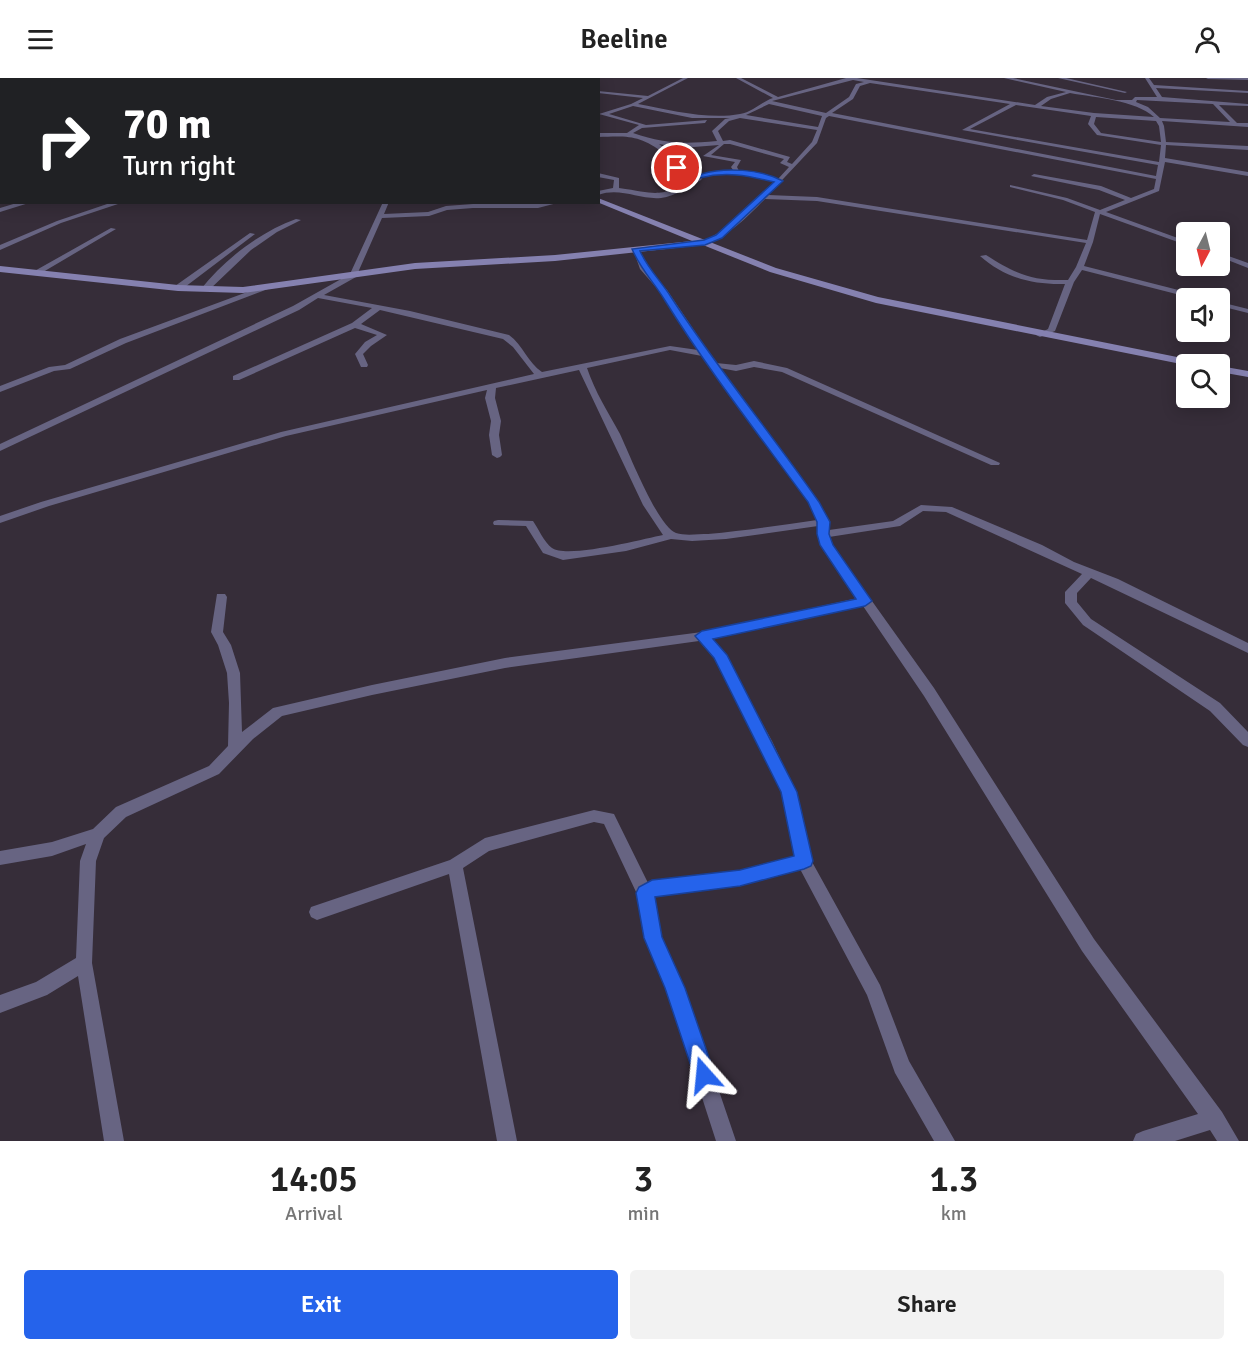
<!DOCTYPE html>
<html lang="en">
<head>
<meta charset="utf-8">
<style>
  :root { --surface:#fff; --page:#f2f2f2; --text:#222; --muted:#767676; --accent:#2563eb }
  body { margin:0; font-family:Signika,sans-serif; background:var(--page); color:var(--text); height:100vh; display:flex; flex-direction:column; font-size:22px; white-space:nowrap }
  * { box-sizing:border-box; margin:0 }
  p { font-size:20px; color:var(--muted) }
  .icon { flex:none; width:33px; height:33px; fill:none; stroke:currentColor; stroke-width:2; stroke-linecap:round; stroke-linejoin:round }
  .map { position:relative; height:1063px; overflow:hidden }
  .details { display:flex; flex-direction:column; background:var(--surface); flex:1 }
  .details>* { flex:none }
  .top-card { position:absolute; left:0px; top:0px; width:600px; height:126px; box-shadow:0 3px 15px #0003; background:#202124; color:#fff; overflow:hidden }
  .needle { width:39px; rotate:187deg }
  .buttons { position:absolute; left:1176px; top:144px; display:grid; gap:12px }
  .buttons a { display:grid; place-items:center; width:54px; height:54px; border-radius:6px; background:var(--surface); box-shadow:0 3px 15px #0003; font-size:30px }
  .pin { position:absolute; display:grid; place-items:center; width:51px; height:51px; color:#fff; margin:-26px; border:3px solid #fff; border-radius:50%; box-shadow:0 2px 6px #0007 }
  .me { position:absolute; width:66px; margin:-33px; rotate:342deg; stroke-linejoin:round; filter:drop-shadow(0 0 4px #0008) }
  .turn { display:flex; align-items:center; gap:21px; height:126px; padding:0 24px; font-size:27px }
  .turn .icon { width:78px; height:78px; stroke-width:2.5 }
  .turn b { display:block; font-size:42px; line-height:51px }
  .eta { display:flex; justify-content:space-evenly; align-items:center; height:102px; text-align:center }
  .eta b { font-size:36px; font-weight:600; line-height:42px }
  .button { display:flex; gap:12px; margin-top:auto; padding:12px 24px }
  .button a { flex:1; height:69px; border-radius:6px; background:var(--accent); color:#fff; font-size:24px; font-weight:600; line-height:69px; text-align:center }
  .button a+a { background:var(--page); color:var(--text) }
  header { display:flex; justify-content:space-between; align-items:center; height:78px; padding:0 24px; background:var(--surface); font-size:27px; font-weight:600 }
  .map>svg:first-child { display:block }
  .lines { fill:none; stroke-linecap:round; stroke-linejoin:round }
  .minor { fill:#676482; fill-rule:evenodd }
  .secondary { fill:#8581b0; fill-rule:evenodd }
  .route { fill:#2563eb; stroke:#184099; stroke-width:1.5 }
</style>
</head>
<body>
<header><svg class="icon" aria-label="menu" viewBox="0 0 24 24"><path d="M4 6h16M4 12h16M4 18h16"/></svg>Beeline<svg class="icon" aria-label="person" viewBox="0 0 24 24"><circle cx="12" cy="8" r="4"/><path d="M4 21q1-7 8-7t8 7"/></svg></header>
<div class="map">
<svg width="1248" height="1063" viewBox="0 0 1248 1063">
  <rect width="100%" height="100%" fill="#362d39"/>
  <g class="lines">
    <path class="minor" d="M50 0H55L49 2Z
      M138 0H147L133 2Z
      M369 0H375L367 2Z
      M683 0H688L638 26C669 32 709 42 740 36 753 34 761 24 773 20L736 0H741L778 19 846 0H857L1035 27 1047 19 1066 14 1004 0H1013L1116 22H1132L1135 19H1157L1145 0H1149L1154 7 1248 13V15L1156 10 1162 19 1248 26V28L1219 27 1237 45H1248V49L1162 43 1164 48 1166 64 1248 68V72L1166 67 1165 80 1248 94V98L1165 84 1159 113 1106 134 1186 163V167L1100 136 1093 164 1084 188 1202 218V220H1192L1082 192 1074 204 1055 253 1040 259 1036 257 1048 251 1065 206C1033 207 1005 200 980 178L986 177C1016 196 1032 203 1068 202L1076 189 1086 165 817 123 765 121C747 139 729 158 705 166L702 164 703 163C732 150 754 125 775 104 751 97 727 93 703 99L701 102C688 109 676 118 661 120 639 122 621 109 598 117V113L613 110 614 102 598 99V95L619 100V110C660 116 658 120 696 100L690 92 664 86 665 76C639 57 630 58 598 59V55H627L639 47 599 36 631 26 643 20 598 15V13L648 18ZM853 2 864 4 856 6 849 19 826 35 772 23ZM870 5 1010 26 962 52 1158 87 1156 98 832 35 853 21 860 8ZM1070 15C1097 20 1135 22 1154 39L1094 35 1041 28 1051 21ZM1137 22 1213 26 1230 44 1160 40 1148 29 1136 24ZM769 26 822 38 818 49 746 37ZM1016 27 1091 38 1088 46 1097 57 1161 67 1159 84 970 51ZM633 28 692 40H730L725 41 712 53 717 63C684 66 665 66 633 55L642 50 705 45 707 42 646 47 609 36ZM829 38 1156 101 1154 111 1131 120 1101 108 1034 96 1031 98 1099 112 1125 122 1100 132 1067 120 1010 107V109L1063 122 1095 134 1087 162 817 119 768 117 817 65 826 40ZM1096 39 1156 43 1159 48 1161 64 1101 55 1094 46ZM740 40 817 52 812 64 792 86 787 84 790 79 730 62 723 63 718 53 729 43ZM659 66 681 70 719 67 703 78 735 84 731 89 733 92 701 96 694 90 669 84 671 75ZM724 66H730L784 81 780 85 789 89 778 101 739 93 737 89 741 82 711 77Z
      M1058 0H1066L1127 14 1125 15Z
      M1206 0H1248V2L1208 1Z
      M0 10H2V12H0Z
      M0 23H2V25H0Z
      M0 64H2V68H0Z
      M2 77V81L0 82V78Z
      M0 101H2V105H0Z
      M20 124H32L0 134V130Z
      M113 124H124L61 145 0 172V167L57 143Z
      M383 124H389L384 136 428 134 446 128 473 126 561 124 538 130H473L447 132 429 138 382 140 356 199 324 217 410 233 509 257C523 267 528 285 542 294L670 268 698 272 661 215 640 191 633 171 638 170 647 190 667 212 716 285 736 287 754 283 787 290 1000 385 999 387H991L782 294 754 289 736 293 720 290 818 424 829 444V452L893 443 921 427 952 429 1042 467 1074 484 1118 501 1248 565V575L1091 500 1077 515V524L1091 541 1220 625 1248 654V669L1243 667 1210 633 1083 547 1065 525V514L1082 496 946 434 923 433 900 448 829 459 832 467 934 610 1094 861 1222 1034 1239 1063H1217L1210 1052 1175 1063H1133L1136 1056 1143 1053 1198 1036 1082 873 924 618 863 528 711 560 723 574 772 663 796 714 811 782 880 907 909 983 955 1063H934L895 995 867 917 800 791 740 807 654 818 661 859 684 910 736 1063H716L667 911 645 859 637 816 604 746 594 744 489 773 463 790 517 1063H497L449 796 317 842 311 839 309 834 311 829 450 782 485 760 594 732 614 736 648 805 740 793 795 778 782 714 758 664 714 580 699 563 505 590 372 617 282 638 253 661 219 696 126 739 104 760 96 783 92 885 124 1063H104L78 898 47 917 0 935V917L36 904 76 880 80 783 86 766 52 778 0 787V773L52 764 93 751 116 729 209 688 228 668 229 625 227 595 218 567 211 554 217 516H225L227 519 223 554 231 567 240 595 242 654 273 630 372 607 505 580 702 554 858 520C845 502 816 470 818 448L726 461 692 463 671 461 626 473 563 482 543 475 526 448 494 447 493 445 494 443 498 442 533 443C538 450 544 464 552 470 567 481 643 461 663 457L643 427 579 292 496 310 495 320 501 343 499 357 502 377 500 379 497 380 492 377 489 357 491 343 485 320 487 312 286 358 49 428 0 445V438L41 424 281 354 534 296 513 269 503 261 380 232 361 246 387 257 371 268 363 276 368 287 367 289H361L355 276 365 264 377 257 355 250 239 302H233V298L352 245 372 230 318 220 299 232 0 373V366L293 228 350 196ZM670 272 702 278 808 424 817 442C781 447 744 453 708 456 698 456 685 458 676 455 658 449 629 375 620 356 608 334 595 314 587 290Z
      M296 141 301 142 277 154 251 172 208 213H202L201 211C225 181 260 154 296 141Z
      M111 150 116 151 38 197 31 195Z
      M250 155 255 156 181 212H175V208Z
      M1220 175 1248 185V190L1220 179Z
      M261 209 268 211 126 265 70 291 54 293 0 314V308L49 289 65 287 120 261Z
      M1220 224 1248 231V235L1220 228Z"/>
    <path class="secondary" d="M208 0 217 2H210Z
      M598 120 776 190 878 219 1197 283 1202 286 1186 287 876 225 770 194 703 167 555 183 415 191 243 215 178 213 0 194V188L178 207 243 209 415 185 555 177 692 163 597 124Z
      M1220 288 1248 293V299L1220 294Z"/>
  </g>
  <path class="route" d="M675 88 694 90 701 96C726 89 760 91 783 103L722 160 705 167 640 173C648 191 661 203 671 219 717 290 771 355 819 424L830 444 829 456 833 467 872 523 865 528 713 561 727 577 797 714 813 783 811 788 804 791 740 808 655 819 662 859 685 910 715 997 712 1005 704 1008 697 1005 694 997 665 910 644 860 636 815 639 809 652 802 740 792 794 778 781 714 714 580 695 558 702 553 856 521 820 467 817 456V444L808 424C759 357 708 292 664 221 653 203 641 192 632 171L704 162 716 157 774 104C748 98 727 93 700 100L690 93 675 91Z"/>
</svg>
<div class="buttons">
<a><svg class="needle" viewBox="-14 -14 28 28"><path d="M0-13l5 13h-10z" fill="#e53935"/><path d="M0 13l5-13h-10z" fill="#767676"/></svg></a>
<a><svg class="icon" aria-label="sound" viewBox="0 0 24 24"><path d="M4 9h4l5-4v14l-5-4H4zM17 9q2 3 0 6"/></svg></a>
<a><svg class="icon" aria-label="search" viewBox="0 0 24 24"><circle cx="10" cy="10" r="6"/><path d="M15 15l6 6"/></svg></a>
</div>
<div class="pin" style="left:677px;top:90px;background:#d93025"><svg class="icon" aria-label="arrive" viewBox="0 0 24 24"><path d="M6 21V4h12l-3 4 3 4H6"/></svg></div>
<svg class="me" style="left:704px;top:997px" viewBox="-20 -20 40 40"><path d="M0-17L14 15 0 8-14 15z" fill="#2563eb" stroke="#fff" stroke-width="4"/></svg>
<div class="top-card">
<div class="turn"><svg class="icon" aria-label="right" viewBox="0 0 24 24"><path d="M7 20v-9h11M14 6l5 5-5 5"/></svg><div><b>70 m</b>Turn right</div></div>
</div>
</div>
<section class="details">
<div class="eta">
<div><b>14:05</b><p>Arrival</p></div>
<div><b>3</b><p>min</p></div>
<div><b>1.3</b><p>km</p></div>
</div>
<div class="button"><a>Exit</a><a>Share</a></div>
</section>
</body>
</html>
